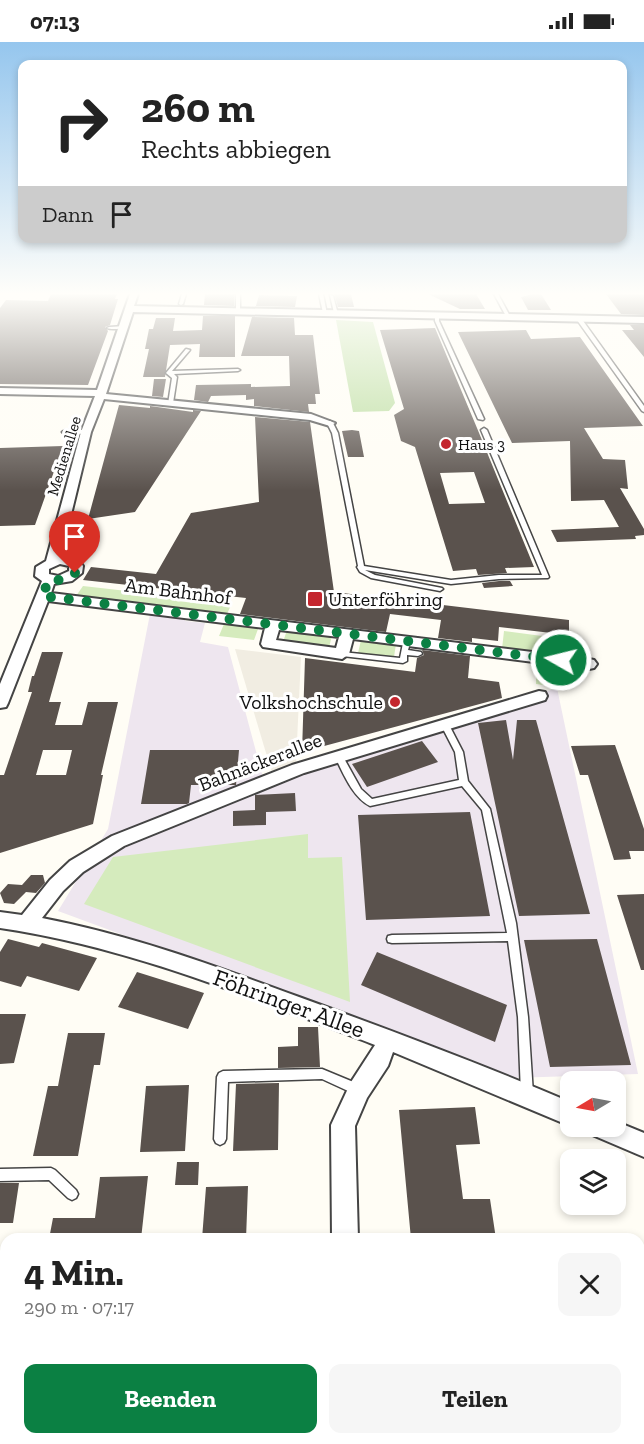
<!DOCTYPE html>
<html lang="de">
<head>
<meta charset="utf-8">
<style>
  :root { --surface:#fff; --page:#f6f6f6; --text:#222; --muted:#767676; --accent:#0b8043 }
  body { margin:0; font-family:"Zilla Slab",serif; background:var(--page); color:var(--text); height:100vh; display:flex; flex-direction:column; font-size:22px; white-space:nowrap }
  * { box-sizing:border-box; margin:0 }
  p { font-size:20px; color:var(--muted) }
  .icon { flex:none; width:33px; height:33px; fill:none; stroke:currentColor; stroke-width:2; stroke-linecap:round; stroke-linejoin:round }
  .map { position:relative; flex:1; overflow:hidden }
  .details { position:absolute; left:0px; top:1191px; width:645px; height:212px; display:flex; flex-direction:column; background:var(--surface); border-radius:18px 18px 0 0; box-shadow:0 3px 9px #0003 }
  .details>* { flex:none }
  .banner { position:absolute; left:18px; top:18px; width:609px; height:183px; border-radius:12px; box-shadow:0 3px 9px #0003; background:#fff; color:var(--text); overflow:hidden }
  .needle { width:39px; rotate:260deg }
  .controls { position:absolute; left:560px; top:1029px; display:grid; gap:12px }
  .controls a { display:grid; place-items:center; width:66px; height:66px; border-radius:12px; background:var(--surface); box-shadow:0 3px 9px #0003; font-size:30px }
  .pin { position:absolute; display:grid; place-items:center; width:51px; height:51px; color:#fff; margin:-62px -26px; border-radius:50% 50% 50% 0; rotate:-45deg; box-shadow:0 0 6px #0007 }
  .pin .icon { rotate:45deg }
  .me { position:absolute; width:66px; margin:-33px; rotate:278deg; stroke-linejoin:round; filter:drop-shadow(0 0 4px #0008) }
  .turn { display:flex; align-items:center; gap:21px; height:126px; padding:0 24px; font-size:27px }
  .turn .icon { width:78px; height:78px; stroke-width:2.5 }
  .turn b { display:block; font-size:42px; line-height:51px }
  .then { display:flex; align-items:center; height:57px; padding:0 24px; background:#0003; gap:12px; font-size:22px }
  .round { display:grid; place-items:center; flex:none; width:63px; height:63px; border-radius:12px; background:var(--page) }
  .head { display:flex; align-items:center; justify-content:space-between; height:102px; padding:0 24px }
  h1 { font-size:36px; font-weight:700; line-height:45px }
  .primary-button { display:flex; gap:12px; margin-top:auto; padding:12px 24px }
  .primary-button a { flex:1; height:69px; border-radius:12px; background:var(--accent); color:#fff; font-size:24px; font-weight:700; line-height:69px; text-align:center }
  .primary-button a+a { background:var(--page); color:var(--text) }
  .status { display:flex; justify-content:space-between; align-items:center; height:42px; padding:0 30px; background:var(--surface); direction:ltr }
  .status svg { height:16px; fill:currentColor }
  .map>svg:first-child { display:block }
  .industrial { fill:#eee6ef }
  .green { fill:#d5ebbd }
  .forest { fill:#b9dc9c }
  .plaza { fill:#f1ede2 }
  .building { fill:#5a524d; fill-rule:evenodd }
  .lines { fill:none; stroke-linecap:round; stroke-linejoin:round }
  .service-casing { stroke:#444; stroke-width:3 }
  .minor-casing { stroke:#444; stroke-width:4 }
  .service { fill:#fff; fill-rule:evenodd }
  .minor { fill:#fff; fill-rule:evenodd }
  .route { stroke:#0b8043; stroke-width:10; stroke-dasharray:0 18 }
  .poi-dot { fill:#c4262e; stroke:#fff; stroke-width:2 }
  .labels { text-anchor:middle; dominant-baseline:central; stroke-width:6; stroke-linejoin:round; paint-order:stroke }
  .far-poi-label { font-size:16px; fill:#111; stroke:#fff; text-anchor:start }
  .far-street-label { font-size:16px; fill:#111; stroke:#fff }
  .street-label { font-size:20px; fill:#111; stroke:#fff }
  .poi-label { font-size:20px; fill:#111; stroke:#fff; text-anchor:start }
  .near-street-label { font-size:24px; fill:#111; stroke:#fff }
</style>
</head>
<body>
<div class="status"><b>07:13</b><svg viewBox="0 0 49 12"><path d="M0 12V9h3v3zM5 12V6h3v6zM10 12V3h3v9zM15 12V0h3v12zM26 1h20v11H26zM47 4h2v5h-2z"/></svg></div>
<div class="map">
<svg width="644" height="1402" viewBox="0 0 644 1402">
  <rect width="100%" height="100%" fill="#fffdf5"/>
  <path class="industrial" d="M150 572 185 575V579L205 581 200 600 228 605 265 743 557 646 638 1032 511 1036 58 869 108 787Z"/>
  <path class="green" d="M83 544 232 561 227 572 76 554Z
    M224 582 258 587 254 598 219 594Z
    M287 588 332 593 329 606 283 600Z
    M504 589 565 597V606L544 603 543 612 502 607Z
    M361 598 396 602 394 615 358 611Z
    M536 618 543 619V622L558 624V645L536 642Z
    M308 792V816L342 815 350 960 84 862 113 815Z"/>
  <path class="forest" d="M336 278 373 280 395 361 389 369 353 370Z"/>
  <path class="plaza" d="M235 607 301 615 296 721 272 731Z"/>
  <path class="building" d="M51 252H117L115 257H118L110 283 105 285 108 289 88 343 0 342V266L6 258 48 259Z
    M205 252H234V264L204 263Z
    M334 252H351L354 265H338Z
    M428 252H476L485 267H460Z
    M533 252H541L551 268H528L521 255Z
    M606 252H644V273L621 272Z
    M259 253 297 254 295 265 256 264Z
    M203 274H235V315H199L200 302 170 303 165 335H143L149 307H145L149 287H153L156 276H175L173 289 202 288Z
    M252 275 294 276 295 293H313L320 352H315L316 362H308L309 370 254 364V357L246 358V353L211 354 208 360 194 358 196 343 251 342V345L290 344 289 314H241Z
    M630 283H644V315L622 288H634Z
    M435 286 477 386 534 525 505 526 507 531 478 533 476 527 453 529 415 405 401 399 394 373 404 367 380 288ZM474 430 485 461 449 462 440 431Z
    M526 288 531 297 580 295 643 384 584 386 603 417 625 418 628 447 620 446 644 487V493L635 494 636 497 557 500 551 488 619 485 604 458 571 459 570 399 512 401 458 290Z
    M154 337H166L163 355 152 354Z
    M119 363 150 366V364L193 370V368L201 369 135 470 88 477Z
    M255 375 310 380 334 550 569 578V593L499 585 498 599 472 596V600L438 596 441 578 390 572 386 590 377 589 240 572 246 556 83 538 91 525 156 532 191 471 259 460Z
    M352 388 359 389 364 415H348L342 389Z
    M63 404 35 483 0 484V406Z
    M499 539H510L513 544 484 546 482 541Z
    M422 608 470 614 468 636 499 640 502 656 302 710 305 616 415 630 417 616 424 613Z
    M42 610H63L49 660H61L55 683H82L88 660H118L101 733H103L93 782 0 811V733H4L32 650H28L32 634H34ZM43 708H72L66 733H36Z
    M506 678 513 718 517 678H536L590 872 519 874 478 681Z
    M422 699 438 720 367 745 352 722Z
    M615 703 644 787V809H629L631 817 614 818 588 733H580L571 704Z
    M150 708H239L236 743H191L189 761 187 762H141Z
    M295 751 296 769 266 770V783L233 784V769L255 768V753Z
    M470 770 490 874 366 878 358 773Z
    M31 833H43L45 841 36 851 26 850 14 862 4 861 0 851 8 842 22 843Z
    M644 852V928H641L617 853Z
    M8 897 39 905 42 901 97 916 79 949 27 934 21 945 0 939V910Z
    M597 897 631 1023 550 1025 524 898Z
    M377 910 507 963 495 1000 361 943Z
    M137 930 204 951 188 987 118 965Z
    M0 972H26L14 1021 0 1022Z
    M298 985H318L320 1025 278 1026V1005L298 1004Z
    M68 991H105L100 1023H94L78 1114H33L48 1044H58Z
    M279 1041 278 1108 233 1109 236 1042Z
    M189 1043 185 1109 140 1110 146 1044Z
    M475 1065 480 1102 456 1103 463 1157H490L496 1197H411L399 1068Z
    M177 1120H199L198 1143H175Z
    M148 1134 141 1197H49L53 1176H95L100 1135Z
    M0 1141H19L13 1181H0Z
    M248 1144 246 1197H202L206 1145Z"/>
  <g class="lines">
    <g class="service-casing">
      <path id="service" d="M182 252H186L183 262 181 263 179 262Z
        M236 252H240V269L238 270 236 269Z
        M319 252H323L327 272 323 271Z
        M494 252H498L511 276H507Z
        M330 253 333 254 338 272 334 271Z
        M435 272 439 273V279L484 377 483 378 478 377 435 279Z
        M577 276H581L644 364V370L642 369 577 278Z
        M125 284V285C121 287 111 288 107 286L109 285Z
        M186 307 190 308 172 329 238 327 240 328 238 329 174 332 177 335 173 361 168 362 172 336 166 331Z
        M330 379 333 381 338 391 364 524 451 538 499 533H542L481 388 484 386 487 388 549 535 548 536 499 537 451 542 365 528 375 533 442 546 443 547 440 549 371 536 360 530 357 525 358 524 332 391 327 381Z
        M65 388H86L89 390 86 392 63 391 62 390Z
        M404 596H410L411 598 408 608 421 610 422 612 418 614 407 613V619L403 621 342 614 338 612 342 610 400 616Z
        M444 678 447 679 463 710 468 739 490 767 516 881 528 975 533 1052 531 1056 527 1058 523 1056 521 1052 518 975 508 899 392 901 388 900 387 897 388 894 392 893 507 891 482 768 462 744 370 764C352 755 343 730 334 713L335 711H341L361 747 372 757 459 738 455 710 440 681Z
        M322 1027 363 1044 365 1048 363 1052 359 1054 322 1037 228 1040 226 1097 224 1101 220 1103 216 1101 214 1097 217 1035 219 1031 223 1029Z
        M51 1126 55 1128 76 1148 78 1152 76 1156 72 1158 68 1156 49 1138 0 1139V1127Z"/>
    </g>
    <g class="minor-casing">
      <path id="minor" d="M130 252H138L134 264 644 275V281L133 270 106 352 311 372 335 381 330 384 310 378 104 357 91 390 61 514 79 518 83 524 82 531 72 539 54 542 51 551 589 617 594 618 597 622 594 626 589 627 353 597 349 612 342 617 263 605 261 602 265 586 48 559 8 661 6 665 0 666V642L42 539 35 534 36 525 46 519 81 390 95 354 0 352V346L97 348ZM60 522 69 524V529L58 534 49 532V527ZM279 588 339 595 336 606 276 598Z
        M539 649 545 650 547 654 545 658 304 731 124 804 83 830 63 849 42 876C131 893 215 924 299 955 390 988 481 1022 570 1060V1084L393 1010 388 1024 367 1056 355 1084 358 1197H332L331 1083 351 1040 375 1003C252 956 130 905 0 886V870L22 873 50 838 70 819 112 794 292 723Z
        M615 1079 644 1091V1115L590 1092 587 1084H615Z
        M336 1396H364L365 1402H335Z"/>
    </g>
    <use href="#service" class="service"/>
    <use href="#minor" class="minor"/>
  </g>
  <linearGradient id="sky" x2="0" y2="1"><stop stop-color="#95c6ee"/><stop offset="0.56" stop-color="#fffefa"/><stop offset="1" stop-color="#fffefa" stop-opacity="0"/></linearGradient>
  <rect width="644" height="449" fill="url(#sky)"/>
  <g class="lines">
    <path class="route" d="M75 531 60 538H49L42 554 561 618"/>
  </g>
  <g class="poi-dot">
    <circle cx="446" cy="402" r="6"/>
    <rect x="307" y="549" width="16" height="16" rx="3"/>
    <circle cx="395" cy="660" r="6"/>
  </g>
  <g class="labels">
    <g class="far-poi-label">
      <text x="458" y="402">Haus 3</text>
    </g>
    <g class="far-street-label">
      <text transform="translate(64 414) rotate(-73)">Medienallee</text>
    </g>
    <g class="street-label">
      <text transform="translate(178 549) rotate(7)">Am Bahnhof</text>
      <text transform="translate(260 720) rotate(-21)">Bahnäckerallee</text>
    </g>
    <g class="poi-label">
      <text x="328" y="557">Unterföhring</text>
      <text x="383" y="660" text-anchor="end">Volkshochschule</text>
    </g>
    <g class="near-street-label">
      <text transform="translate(289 961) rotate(20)">Föhringer Allee</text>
    </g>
  </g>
</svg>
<div class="controls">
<a><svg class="needle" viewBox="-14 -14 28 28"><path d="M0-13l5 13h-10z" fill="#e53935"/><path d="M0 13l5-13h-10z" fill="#767676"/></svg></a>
<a><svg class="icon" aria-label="layers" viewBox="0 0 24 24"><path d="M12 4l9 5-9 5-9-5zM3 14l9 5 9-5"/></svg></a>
</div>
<div class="pin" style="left:75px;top:531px;background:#d93025"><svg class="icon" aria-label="arrive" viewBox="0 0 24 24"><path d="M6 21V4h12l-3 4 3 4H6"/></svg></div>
<svg class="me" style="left:561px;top:618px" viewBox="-20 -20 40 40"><circle r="17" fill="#0b8043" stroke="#fff" stroke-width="3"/><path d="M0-11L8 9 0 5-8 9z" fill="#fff"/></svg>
<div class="banner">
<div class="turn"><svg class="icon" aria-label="right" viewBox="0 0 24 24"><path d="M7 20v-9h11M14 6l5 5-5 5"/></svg><div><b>260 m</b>Rechts abbiegen</div></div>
<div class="then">Dann<svg class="icon" aria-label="arrive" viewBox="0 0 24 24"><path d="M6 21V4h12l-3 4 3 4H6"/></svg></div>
</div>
<section class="details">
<div class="head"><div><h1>4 Min.</h1><p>290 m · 07:17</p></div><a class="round"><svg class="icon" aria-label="close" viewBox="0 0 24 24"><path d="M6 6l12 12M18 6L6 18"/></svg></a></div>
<div class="primary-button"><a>Beenden</a><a>Teilen</a></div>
</section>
</div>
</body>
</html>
